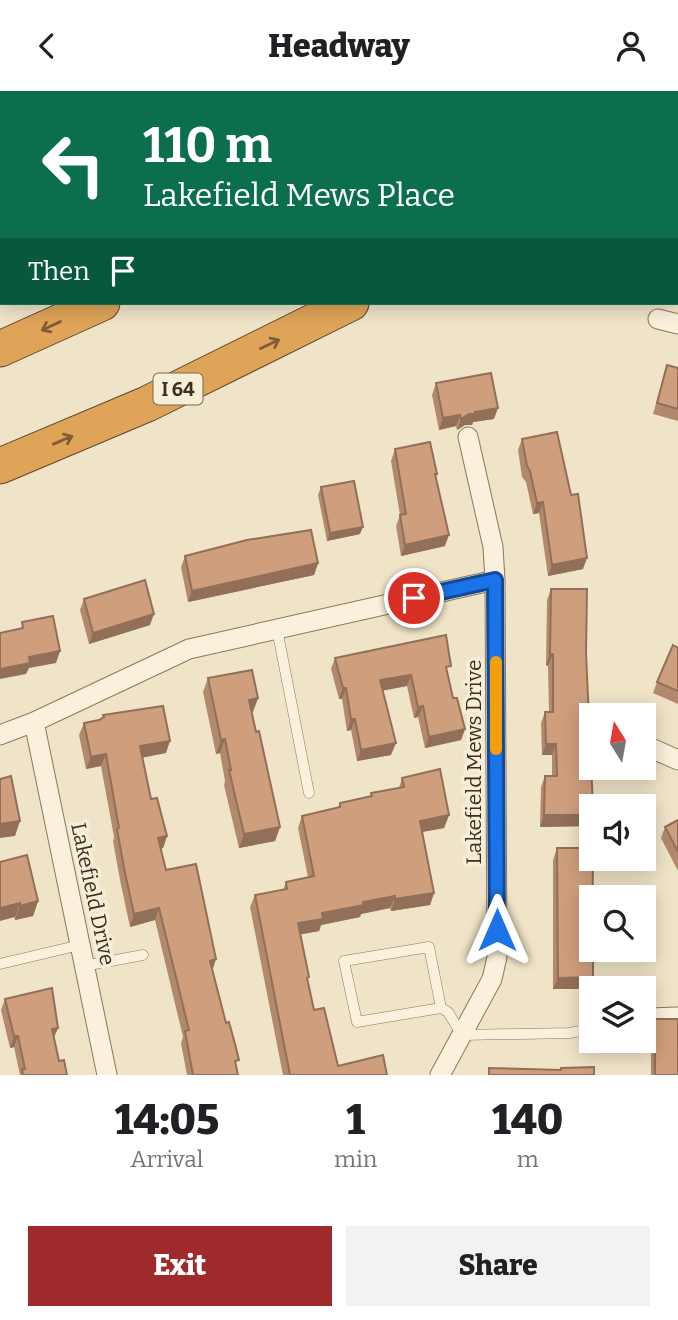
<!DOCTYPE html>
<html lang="en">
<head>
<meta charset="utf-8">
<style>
  :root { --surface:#fff; --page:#f2f2f2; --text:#202124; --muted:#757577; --accent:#9e2a2b }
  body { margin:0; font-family:Bitter,serif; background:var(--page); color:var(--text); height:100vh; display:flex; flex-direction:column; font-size:26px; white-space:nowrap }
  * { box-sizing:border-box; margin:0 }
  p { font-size:23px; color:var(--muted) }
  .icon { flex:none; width:38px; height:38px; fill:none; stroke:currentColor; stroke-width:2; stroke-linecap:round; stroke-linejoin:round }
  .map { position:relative; height:984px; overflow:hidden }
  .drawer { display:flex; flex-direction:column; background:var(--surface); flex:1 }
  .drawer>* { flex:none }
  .top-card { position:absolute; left:0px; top:0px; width:679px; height:214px; box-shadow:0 4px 18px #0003; background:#0b6e4f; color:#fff; overflow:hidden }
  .needle { width:46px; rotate:349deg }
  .fabs { position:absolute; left:579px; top:612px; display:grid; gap:14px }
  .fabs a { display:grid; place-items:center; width:77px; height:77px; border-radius:0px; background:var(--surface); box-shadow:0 4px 18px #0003; font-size:35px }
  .pin { position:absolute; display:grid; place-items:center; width:60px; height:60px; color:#fff; margin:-30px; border:4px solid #fff; border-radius:50%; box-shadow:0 2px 7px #0007 }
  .me { position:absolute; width:77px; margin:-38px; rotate:0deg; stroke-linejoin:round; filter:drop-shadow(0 0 5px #0008) }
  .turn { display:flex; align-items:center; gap:24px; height:147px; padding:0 28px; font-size:32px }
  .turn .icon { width:91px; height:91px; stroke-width:2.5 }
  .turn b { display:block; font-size:49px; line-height:60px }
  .then { display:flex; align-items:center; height:66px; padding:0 28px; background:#0003; gap:14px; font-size:26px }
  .eta { display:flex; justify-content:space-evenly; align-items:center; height:119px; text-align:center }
  .eta b { font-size:42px; font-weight:800; line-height:49px }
  .primary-button { display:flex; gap:14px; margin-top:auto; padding:14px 28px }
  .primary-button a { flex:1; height:80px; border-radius:0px; background:var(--accent); color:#fff; font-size:28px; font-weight:800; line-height:80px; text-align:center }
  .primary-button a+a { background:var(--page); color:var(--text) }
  header { display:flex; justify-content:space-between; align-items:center; height:91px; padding:0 28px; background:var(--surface); font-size:32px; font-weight:800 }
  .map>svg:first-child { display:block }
  .forest { fill:url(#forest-firs) }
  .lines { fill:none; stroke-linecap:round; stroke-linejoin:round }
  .service-casing { stroke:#8d765c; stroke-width:11 }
  .minor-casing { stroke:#8d765c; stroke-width:21 }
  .motorway-casing { stroke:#5b4430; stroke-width:37 }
  .service { stroke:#faf1dc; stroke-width:10 }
  .minor { stroke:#faf1dc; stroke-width:19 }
  .motorway { stroke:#e0a458; stroke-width:35 }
  .wall { fill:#b2896c }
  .shaded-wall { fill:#916f58 }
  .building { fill:#cf9f7d; stroke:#916f58; stroke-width:2 }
  .oneway { stroke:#7e5d36 }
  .route-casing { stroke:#114b97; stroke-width:18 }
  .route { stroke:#1a73e8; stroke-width:12 }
  .slow { stroke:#f59e0b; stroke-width:12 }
  .labels { text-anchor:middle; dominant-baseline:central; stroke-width:7; stroke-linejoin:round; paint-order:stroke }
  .shield { fill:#f7eed8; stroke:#756857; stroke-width:2 }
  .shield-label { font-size:19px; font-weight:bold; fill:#3d2e20 }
  .street-label { font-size:21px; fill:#3d2e20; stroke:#f7eed8 }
</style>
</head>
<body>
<header><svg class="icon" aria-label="back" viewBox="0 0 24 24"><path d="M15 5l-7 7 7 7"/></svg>Headway<svg class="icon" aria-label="person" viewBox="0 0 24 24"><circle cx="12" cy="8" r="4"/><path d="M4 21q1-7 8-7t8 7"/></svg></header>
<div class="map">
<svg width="678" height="984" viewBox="0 0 678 984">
  <defs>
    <pattern id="forest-firs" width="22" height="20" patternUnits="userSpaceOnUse" patternTransform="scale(1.75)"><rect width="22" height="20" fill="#c9cf9b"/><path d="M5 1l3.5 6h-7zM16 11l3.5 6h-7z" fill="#aeb285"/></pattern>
  </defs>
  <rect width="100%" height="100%" fill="#f0e4c8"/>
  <path class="forest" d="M0 0H357L2 2 0 192Z"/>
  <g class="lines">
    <g class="service-casing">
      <path id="service" d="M277 538 309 702
        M0 873 80 854
        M84 875 143 864
        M441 917 357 931 344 870 429 856 441 917 448 921 462 944 569 942 592 938"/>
    </g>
    <g class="minor-casing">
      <path id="minor" d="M658 228 678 233
        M34 631 107 984
        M0 644 34 631 189 558 495 489
        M644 654 678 669
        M649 927 678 926
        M440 984 492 888 497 866 495 489 493 456 468 346"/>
    </g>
    <g class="motorway-casing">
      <path id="motorway" d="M485 2 487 0
        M677 17H678
        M0 258 102 212
        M0 375 147 313 351 212"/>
    </g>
    <use href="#service" class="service"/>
    <use href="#minor" class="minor"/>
    <use href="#motorway" class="motorway"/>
  </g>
  <path class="wall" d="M667 274 678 277V330L653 323Z
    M436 292 494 328 473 331 472 334H465L457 339 456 335 439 339 432 304Z
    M522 348 583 478 548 485 539 422 533 423 526 391 522 386 518 359Z
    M395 358 437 383 436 387 445 455 401 465 396 435 400 424 391 370Z
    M321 396 360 443 327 450 318 404Z
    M185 465 318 472 314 484 188 511 181 476Z
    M551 498 586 562 589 735 540 736 541 696 545 685H552V664H542L541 632 545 621H549L548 575 546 574 547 509Z
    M84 508 150 534 89 553 80 519Z
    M678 557V613L653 602 657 591Z
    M335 567 448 583 453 607 465 638 461 649 425 657 418 626 414 627 407 595 383 599 391 664 357 670 351 639 347 640 342 608H339L331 578Z
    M208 587 258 607 252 622 280 736 275 750 239 757 224 694 225 690 220 662 216 663 203 601Z
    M103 624 166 662 142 666 151 708 167 745 163 757 161 758 166 779 212 880 238 984H187L181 952 183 946 155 829 130 836 120 789 113 750 114 746 101 675 86 678 79 644 84 632 99 629 102 627Z
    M402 687 449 724 444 737 422 741 434 802 430 814 391 820 390 817 361 823 360 826 321 834 319 840 300 843 307 891 314 919 338 975 387 984H283L250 816 255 804 283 799 286 791 308 786 298 737 302 725 338 717 340 712 370 706 371 702 399 697Z
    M678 729V780L661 747 665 736Z
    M557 757 589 898H553V769Z
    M0 771 38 810 33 825 15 829Z
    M5 908 58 937 54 946 59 970 67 984H20L14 956 10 957 1 919Z
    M655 928 678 984H651V942Z"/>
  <path class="shaded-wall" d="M498 317 494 328 473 331 472 334H465L457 339 461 328 469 323 475 321Z
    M460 324 456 335 439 339 443 327Z
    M543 411 539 422 533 423 537 412Z
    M363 436 360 443 327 450 330 442Z
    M449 444 445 455 401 465 405 454Z
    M587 467 583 478 548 485 552 474Z
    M318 472 314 484 188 511 192 500Z
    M154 523 150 534 89 553 93 542Z
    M60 560 56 572 29 577 26 583 0 588V578L29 566Z
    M550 563H553L548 575 546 574Z
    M411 584 407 595 376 601 380 589Z
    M343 597H346L342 608H339Z
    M258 607 253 621 244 623 249 609Z
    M423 615 418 626 414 627 418 616Z
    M351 628H355L351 639 347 640Z
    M465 638 461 649 425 657 429 646Z
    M225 648 220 662 216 663 221 649Z
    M170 650 166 662 136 668 140 655Z
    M396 652 391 664 357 670 361 659Z
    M546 653H556L552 664H542Z
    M106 663 101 675 86 678 91 666Z
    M449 724 444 737 416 742 420 730Z
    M544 724H592V729L589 735 540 736Z
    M20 730 15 745 0 747V733Z
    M280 736 275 750 239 757 244 743Z
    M167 745 163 757 154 759 158 747Z
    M434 802 430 814 391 820 395 808Z
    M395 805 390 817 361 823 360 826 321 834 319 840 293 845 298 832 322 822 363 811Z
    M38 810 33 825 15 829 20 815Z
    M20 812 15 826 0 830V817Z
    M159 817 155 829 130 836 134 823Z
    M216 868 212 881 210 870Z
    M593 886 589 898H553L558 887Z
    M58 937 53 948 52 938Z
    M14 945H18L14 956 10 957Z"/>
  <path class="building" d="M667 274 678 277V318L657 312Z
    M491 282 498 317 475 321 476 323H469L461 328 460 324 443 327 436 292Z
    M557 341 571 404 578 403 587 467 552 474 543 411 537 412 530 380 527 375 522 348Z
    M430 351 437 383H435L449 444 405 454 400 424 406 423 395 358Z
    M354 390 363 436 330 442 321 396Z
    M311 439 318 472 192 500 185 465 247 449Z
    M145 489 154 523 93 542 84 508Z
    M551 498H587L586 562 593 716H592V724H544L545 685H557L556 653H546L545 621H553V563H550Z
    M53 525 60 560 29 566 30 572 0 578V542L23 537 22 531Z
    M446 544 451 575 446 576 453 607H457L465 638 429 646 423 615 418 616 411 584 380 589 396 652 361 659 355 628H351L346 597H343L335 567Z
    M673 554 678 557V600L657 591Z
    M252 579 258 607 249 609 256 641 259 640 280 736 244 743 229 679H231L225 648 221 649 208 587Z
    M163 615 170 650 140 655 151 708 157 707 167 745 158 747 166 779 196 773 216 868 210 870 226 932 229 931 235 953 239 969 235 970 238 984H193L185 940 189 939 159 817 134 823 124 777 117 738 119 737 106 663 91 666 84 632 99 629 104 626 103 624Z
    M440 678 449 724 420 730 434 802 395 808V805L363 811 364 814 322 822 323 828 298 832 309 886 307 887 314 919 324 917 338 975 383 964 387 984H290L255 804 287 798 286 791 314 785 302 725 340 716V712L372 705 371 702 404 696 402 687Z
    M11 685 20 730 0 733V688Z
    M678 729V761L665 736Z
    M557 757H592V768H593L592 859H593V886L558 887Z
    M27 764 38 810 20 815V812L0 817V771Z
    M52 897 58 937 52 938 59 970 64 969 67 984H23L22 978H25L18 945H14L5 908Z
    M655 928H678V984H655Z
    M594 976V984H489V977L561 979V977Z"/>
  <defs><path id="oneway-shaft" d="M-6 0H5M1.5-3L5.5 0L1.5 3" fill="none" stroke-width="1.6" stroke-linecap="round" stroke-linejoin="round" transform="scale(1.75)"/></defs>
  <g class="oneway">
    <use href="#oneway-shaft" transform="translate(51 235) rotate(155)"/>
    <use href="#oneway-shaft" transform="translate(270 253) rotate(-26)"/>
    <use href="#oneway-shaft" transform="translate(63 349) rotate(-23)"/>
  </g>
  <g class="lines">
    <g class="route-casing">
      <path id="route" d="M414 507 495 489 497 839"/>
    </g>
    <use href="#route" class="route"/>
    <path class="slow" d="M496 571V658"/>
  </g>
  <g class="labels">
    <rect class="shield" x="153.5" y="282.5" width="49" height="31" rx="5"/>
    <g class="shield-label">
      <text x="178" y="298">I 64</text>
    </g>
    <g class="street-label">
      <text transform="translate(474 671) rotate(-90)">Lakefield Mews Drive</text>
      <text transform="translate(93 803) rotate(78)">Lakefield Drive</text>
    </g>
  </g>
</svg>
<div class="fabs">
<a><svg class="needle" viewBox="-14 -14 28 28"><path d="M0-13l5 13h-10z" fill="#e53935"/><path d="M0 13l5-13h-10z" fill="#757577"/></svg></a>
<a><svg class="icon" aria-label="sound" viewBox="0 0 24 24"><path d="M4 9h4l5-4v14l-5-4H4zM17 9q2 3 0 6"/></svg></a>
<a><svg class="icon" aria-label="search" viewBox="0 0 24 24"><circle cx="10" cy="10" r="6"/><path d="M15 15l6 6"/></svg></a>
<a><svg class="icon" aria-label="layers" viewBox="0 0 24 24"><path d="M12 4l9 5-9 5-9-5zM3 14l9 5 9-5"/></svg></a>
</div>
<div class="pin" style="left:414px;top:507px;background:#d93025"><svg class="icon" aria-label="arrive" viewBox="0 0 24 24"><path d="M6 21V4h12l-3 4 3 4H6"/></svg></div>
<svg class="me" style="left:497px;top:839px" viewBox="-20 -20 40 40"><path d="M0-17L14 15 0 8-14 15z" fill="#1a73e8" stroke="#fff" stroke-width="4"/></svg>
<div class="top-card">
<div class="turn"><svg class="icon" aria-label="left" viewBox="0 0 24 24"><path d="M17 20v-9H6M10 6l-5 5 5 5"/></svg><div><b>110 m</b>Lakefield Mews Place</div></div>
<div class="then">Then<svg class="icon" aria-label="arrive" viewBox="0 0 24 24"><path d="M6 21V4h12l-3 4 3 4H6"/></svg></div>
</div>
</div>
<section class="drawer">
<div class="eta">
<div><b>14:05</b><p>Arrival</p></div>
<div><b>1</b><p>min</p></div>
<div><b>140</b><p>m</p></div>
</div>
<div class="primary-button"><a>Exit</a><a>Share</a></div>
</section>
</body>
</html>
